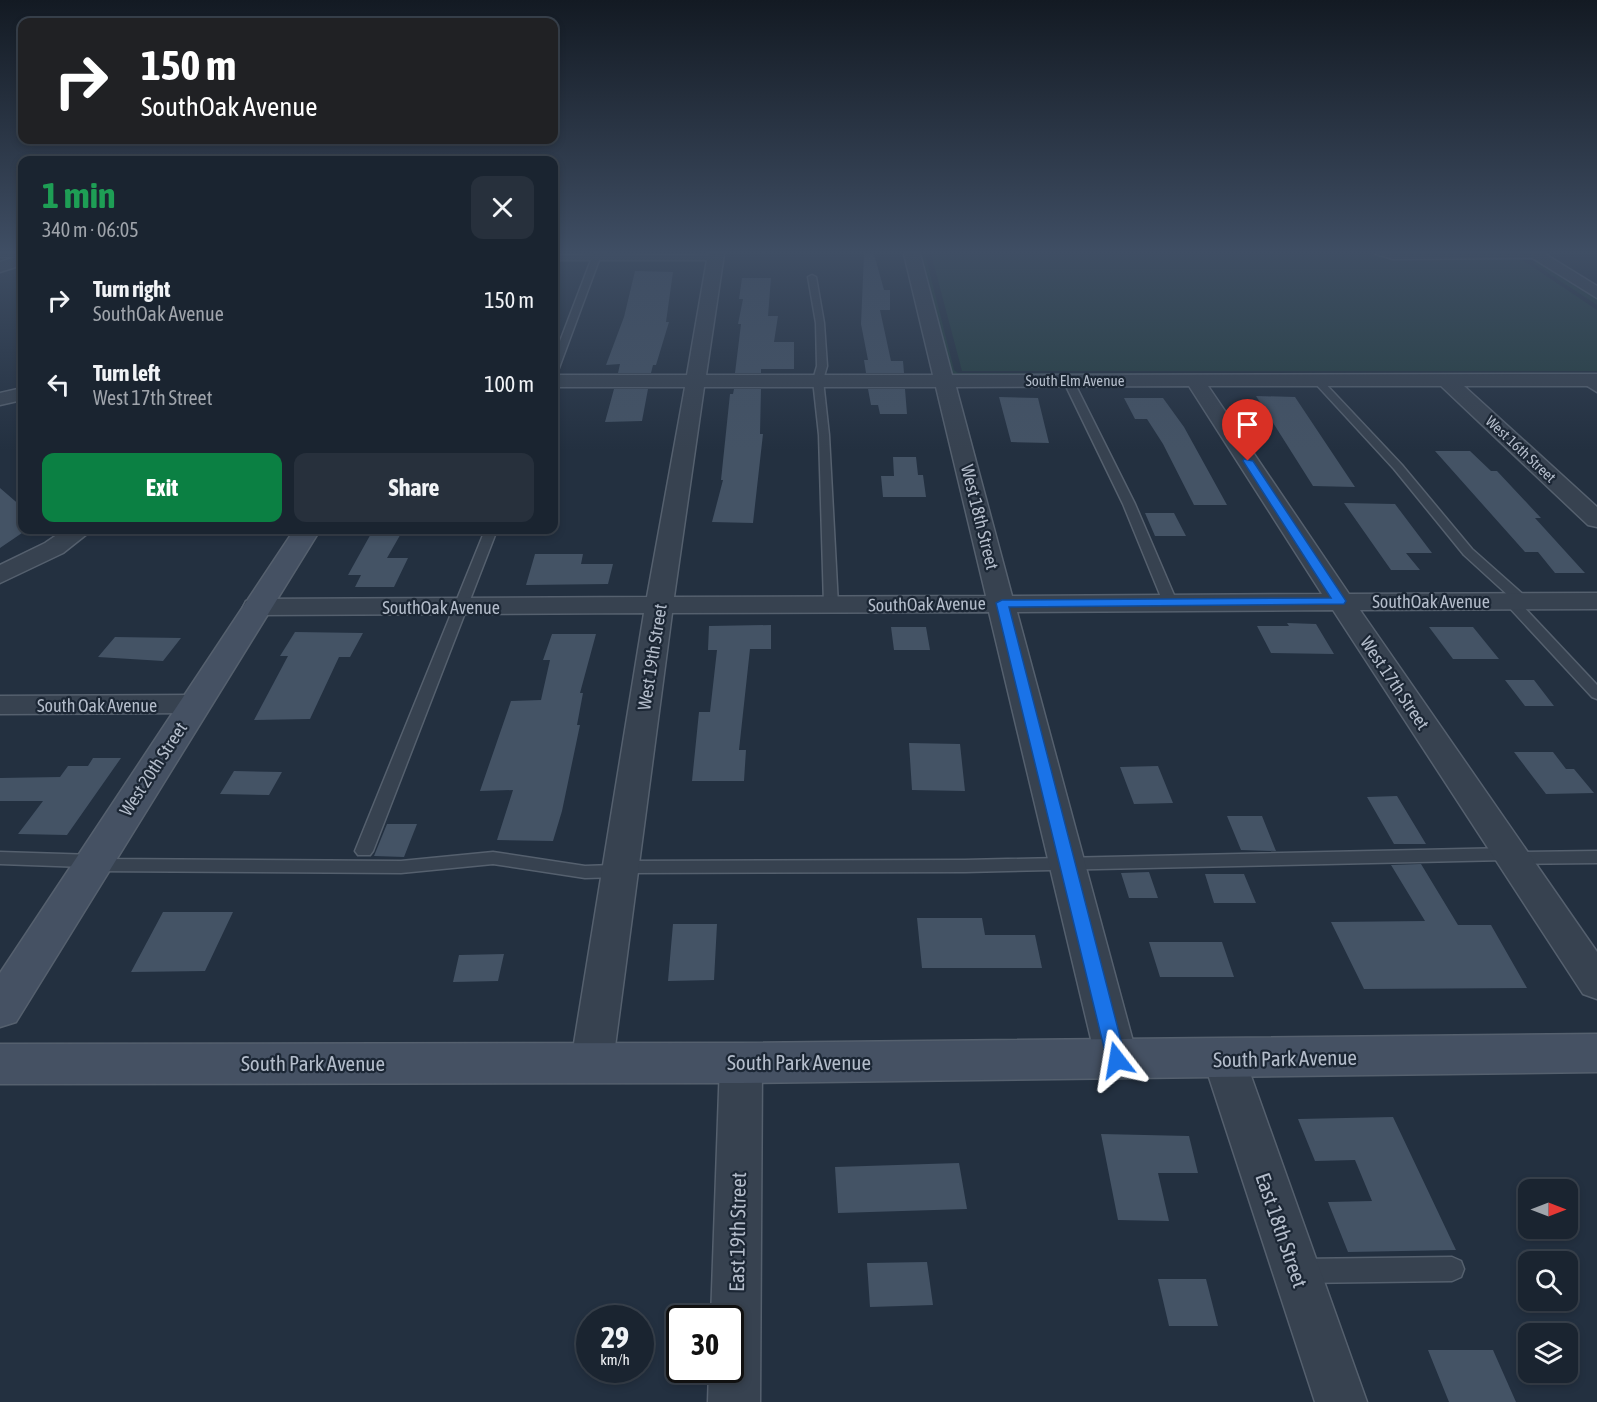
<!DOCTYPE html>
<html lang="en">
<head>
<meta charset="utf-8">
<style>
  :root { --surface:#1a2430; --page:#27303c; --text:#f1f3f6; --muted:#9fa4ab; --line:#38414c; --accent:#0b8043 }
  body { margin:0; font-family:"Asap Condensed",sans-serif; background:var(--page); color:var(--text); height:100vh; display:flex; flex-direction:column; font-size:22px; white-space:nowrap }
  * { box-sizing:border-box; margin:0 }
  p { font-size:20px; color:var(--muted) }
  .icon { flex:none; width:33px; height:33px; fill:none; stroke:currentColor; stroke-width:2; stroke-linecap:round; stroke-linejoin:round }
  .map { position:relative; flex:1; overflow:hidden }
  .sheet { position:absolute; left:18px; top:156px; width:540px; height:378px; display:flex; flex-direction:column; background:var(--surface); border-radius:12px; box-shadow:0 3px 9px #0003,0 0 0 2px var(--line) }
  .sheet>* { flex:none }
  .top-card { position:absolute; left:18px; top:18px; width:540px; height:126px; border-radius:12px; box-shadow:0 3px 9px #0003,0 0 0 2px var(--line); background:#202124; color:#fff; overflow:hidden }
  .needle { width:39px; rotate:90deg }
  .tools { position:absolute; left:1518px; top:1179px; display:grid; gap:12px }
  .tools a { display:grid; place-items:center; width:60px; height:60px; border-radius:12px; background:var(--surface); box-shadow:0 3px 9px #0003,0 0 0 2px var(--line); font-size:30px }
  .speed { position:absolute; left:576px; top:1305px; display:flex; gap:12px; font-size:30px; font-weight:700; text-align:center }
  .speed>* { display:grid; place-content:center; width:78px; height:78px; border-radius:50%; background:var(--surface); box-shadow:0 3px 9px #0003,0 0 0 2px var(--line); line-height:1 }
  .speed small { font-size:15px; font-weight:400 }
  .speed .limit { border:3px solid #111; border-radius:9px; background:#fff; color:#111 }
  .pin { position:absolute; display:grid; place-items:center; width:51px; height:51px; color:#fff; margin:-62px -26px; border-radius:50% 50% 50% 0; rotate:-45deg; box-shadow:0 0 6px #0007 }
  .pin .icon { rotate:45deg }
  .me { position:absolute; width:66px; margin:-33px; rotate:346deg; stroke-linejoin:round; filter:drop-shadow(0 0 4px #0008) }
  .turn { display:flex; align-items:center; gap:21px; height:126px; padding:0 24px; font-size:27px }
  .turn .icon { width:78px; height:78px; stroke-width:2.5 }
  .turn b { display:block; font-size:42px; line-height:51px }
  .round { display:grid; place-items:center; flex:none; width:63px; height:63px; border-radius:12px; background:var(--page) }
  .headline { display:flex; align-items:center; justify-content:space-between; height:102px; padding:0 24px }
  h1 { font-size:36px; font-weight:700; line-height:45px; color:#1e9e55 }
  .button { display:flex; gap:12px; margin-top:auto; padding:12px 24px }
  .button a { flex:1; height:69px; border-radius:12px; background:var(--accent); color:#fff; font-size:24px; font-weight:700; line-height:69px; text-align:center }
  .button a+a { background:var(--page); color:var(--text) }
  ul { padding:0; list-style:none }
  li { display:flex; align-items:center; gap:18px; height:84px; padding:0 24px }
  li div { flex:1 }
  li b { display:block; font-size:22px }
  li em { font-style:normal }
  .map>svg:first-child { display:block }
  .green { fill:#253f41 }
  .building { fill:#445365 }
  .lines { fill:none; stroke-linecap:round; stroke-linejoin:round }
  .lane-casing { stroke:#55606e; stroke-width:3 }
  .street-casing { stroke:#55606e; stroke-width:3 }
  .secondary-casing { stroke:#55606e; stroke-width:3 }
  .lane { fill:#374250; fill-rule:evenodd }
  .street { fill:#374250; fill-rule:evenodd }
  .secondary { fill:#455163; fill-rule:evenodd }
  .route { fill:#1a73e8; stroke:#114b97; stroke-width:1.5 }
  .labels { text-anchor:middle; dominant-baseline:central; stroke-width:4.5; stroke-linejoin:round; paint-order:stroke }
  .far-street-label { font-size:15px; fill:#b4bdcb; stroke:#1c2735 }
  .street-label { font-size:18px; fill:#b4bdcb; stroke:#1c2735 }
  .near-street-label { font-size:21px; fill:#b4bdcb; stroke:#1c2735 }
</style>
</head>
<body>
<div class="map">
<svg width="1597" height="1402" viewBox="0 0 1597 1402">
  <rect width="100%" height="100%" fill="#233040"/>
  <path class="green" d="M920 254H925L954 370 958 373 1597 374 953 376Z
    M931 254 1515 255 1597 310V371H962Z
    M1533 263H1541L1597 299V305Z"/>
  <path class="building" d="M864 254H874L884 290H890V310H880L891 361H903L904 373H866L864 360H868L861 324Z
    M635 271 673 272 666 322H669L656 365H653L651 373H618L620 364 606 365 624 317Z
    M742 278H771L768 316H778L774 342H794V369H761V373H735L741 324H738L743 299H739Z
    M614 389H648L642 421 605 422Z
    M734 389H761L760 434H763L753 523 712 522 723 480H721L730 394H733Z
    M868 389H905L907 414H880L878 405H871Z
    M1256 396 1295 397 1355 487 1313 486Z
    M999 397 1038 398 1049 443 1011 442Z
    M1124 398H1163L1184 427 1227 505H1194L1163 444 1147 419H1135Z
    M1435 451H1470L1491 471H1497L1541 518H1535L1585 573H1555L1538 552H1525Z
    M893 457H916L918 475H923L926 497H883L881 476H894Z
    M0 488 22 507V533L0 548Z
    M1344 503 1395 504 1432 553H1406L1420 570H1391Z
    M1145 513H1174L1186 536H1155Z
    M373 530H403L387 558H408L394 587H355L361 575H348Z
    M535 554H583L581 564H613L608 584 526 585Z
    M1287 623 1316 624 1334 654 1271 653 1257 626H1289Z
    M771 625V649H750L739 750H746L744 781H692L699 712H710L717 650H708L709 626Z
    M891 627H926L930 650H894Z
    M1429 627H1473L1499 659H1453Z
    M295 632 363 633 350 657H339L310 719 254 720 288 656H280Z
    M552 634H596L580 693H583L577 725H580L562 811 553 841 497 840 513 790 480 791 511 701 541 700 550 660H543Z
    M115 637 181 638 163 661 98 657Z
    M1505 680H1534L1554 706H1525Z
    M909 743 960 744 965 791 912 790Z
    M1514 752H1553L1566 769H1574L1594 793 1546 794Z
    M93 758H121L67 835 18 834 43 801H0V778L60 777 68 766H88Z
    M1158 766 1173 803 1134 804 1120 767Z
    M234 771 282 772 269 795 220 794Z
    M1397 796 1426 844H1394L1367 797Z
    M1227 816H1262L1276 851 1241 850Z
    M387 824H417L404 857 374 856Z
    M1421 864 1458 925H1491L1527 988 1364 989 1331 922 1425 921 1391 865Z
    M1149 872 1158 898H1129L1121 873Z
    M1205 874H1244L1256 903H1214Z
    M163 912H233L205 971 131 972Z
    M917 918H982L985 935H1035L1042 968H922Z
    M673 924H717L714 980 668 981Z
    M1149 942H1222L1234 977H1160Z
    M504 954 498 981 453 982 459 955Z
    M1393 1117 1456 1250 1348 1252 1328 1202 1372 1201 1355 1160 1315 1161 1298 1119Z
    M1101 1134 1189 1136 1198 1173H1158L1169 1221 1118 1220Z
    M959 1163 967 1209 838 1213 835 1167Z
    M927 1262 933 1305 870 1307 867 1263Z
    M1158 1279H1206L1218 1326H1169Z
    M1428 1350H1493L1516 1402H1449Z"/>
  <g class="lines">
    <g class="lane-casing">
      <path id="lane" d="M0 254H22V257H0Z
        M595 254 715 256 719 258 715 260H599L559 368 554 371V357L591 260H554V256Z
        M1376 254H1538L1542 256 1538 258 1393 259Z
        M812 275 816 277 824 323 827 366 823 380 829 435 838 605 831 609 824 605 819 435 813 380 817 366 816 323 808 277Z
        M1068 377 1073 380 1135 504 1177 602 1175 605H1165L1163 602 1123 504 1063 380Z
        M1314 378H1320L1402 465 1472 549 1527 598 1529 601 1522 605 1597 685V699L1592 697 1506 604 1504 601 1510 597 1464 555 1394 469 1314 382Z
        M1581 378H1587L1597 384V392L1581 382Z
        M485 530H497L373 851 370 855H358L355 851Z
        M1510 848 1517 852 1597 851V863L1513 864 1506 860 965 872 628 873 620 877 585 878 493 864 401 873 92 871 84 867 0 864V852L95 855 102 859 401 861 493 852 585 866 613 865 621 861 965 860Z
        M1452 1257 1461 1261 1464 1269 1461 1277 1452 1281 1299 1283 1290 1280 1287 1271 1290 1262 1299 1259Z"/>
    </g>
    <g class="street-casing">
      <path id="street" d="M708 254H724L706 375H933L904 254H920L952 375 1597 374V386H1464L1597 507V527L1588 525 1441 386H1208L1349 594 1597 593V609L1360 610 1597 952V999L1583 994 1333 610 1017 612 1138 1060 1132 1073 1117 1078 1102 1073 1096 1060 989 612 672 613 613 1062 607 1075 592 1080 577 1075 571 1062 644 613 256 615 246 613 243 607 246 601 256 599 647 597 685 387H554V375H687ZM1189 386 1322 594 1012 596 956 387ZM704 387H936L986 596 674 597Z
        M1526 254H1545L1597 286V298Z
        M22 255V265L0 272V262Z
        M22 388V400L0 405V393Z
        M64 530H92L63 553 0 583V565L45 543Z
        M195 695 206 697 210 704 206 711 195 713 0 714V696Z
        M1224 1041 1239 1046 1245 1059 1367 1402H1315L1203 1059 1209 1046Z
        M741 1045 756 1050 762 1063 760 1402H708L709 1370H730V1318H711L720 1063 726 1050Z"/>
    </g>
    <g class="secondary-casing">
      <path id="secondary" d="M294 530H320L16 1022 0 1027V973Z
        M1597 1034V1072L741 1083 0 1084V1044L741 1043Z"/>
    </g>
    <use href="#lane" class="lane"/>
    <use href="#street" class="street"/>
    <use href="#secondary" class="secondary"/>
  </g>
  <linearGradient id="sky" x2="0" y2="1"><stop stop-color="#131a23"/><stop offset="0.56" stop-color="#3f4e64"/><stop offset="1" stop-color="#3f4e64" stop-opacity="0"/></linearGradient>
  <rect width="1597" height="450" fill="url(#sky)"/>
  <path class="route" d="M1244 459 1253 461 1346 601 1344 604 1009 607 1126 1060 1124 1066 1117 1068 1110 1066 1107 1060 996 603 1002 600 1331 598 1243 461Z"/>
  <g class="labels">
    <g class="far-street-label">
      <text x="1075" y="380">South Elm Avenue</text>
      <text transform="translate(1521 449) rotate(43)">West 16th Street</text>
    </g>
    <g class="street-label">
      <text transform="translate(980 517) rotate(76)">West 18th Street</text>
      <text x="1431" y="601">SouthOak Avenue</text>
      <text transform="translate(927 604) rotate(-1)">SouthOak Avenue</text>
      <text x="441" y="607">SouthOak Avenue</text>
      <text transform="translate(652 657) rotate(-81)">West 19th Street</text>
      <text transform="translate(1395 683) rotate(56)">West 17th Street</text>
      <text x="97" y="705">South Oak Avenue</text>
      <text transform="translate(153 769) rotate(-57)">West 20th Street</text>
    </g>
    <g class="near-street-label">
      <text transform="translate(1285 1058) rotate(-1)">South Park Avenue</text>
      <text x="799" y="1062">South Park Avenue</text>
      <text x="313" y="1063">South Park Avenue</text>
      <text transform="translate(1282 1230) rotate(71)">East 18th Street</text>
      <text transform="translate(737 1232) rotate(-89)">East 19th Street</text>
    </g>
  </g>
</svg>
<div class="tools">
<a><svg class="needle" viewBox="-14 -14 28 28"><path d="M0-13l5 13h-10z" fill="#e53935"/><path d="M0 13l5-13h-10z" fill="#9fa4ab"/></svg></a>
<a><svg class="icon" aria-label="search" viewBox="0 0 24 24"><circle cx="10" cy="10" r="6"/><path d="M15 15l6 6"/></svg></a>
<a><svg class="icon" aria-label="layers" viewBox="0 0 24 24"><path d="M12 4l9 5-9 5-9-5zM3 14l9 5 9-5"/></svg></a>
</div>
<div class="speed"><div>29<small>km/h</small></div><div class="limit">30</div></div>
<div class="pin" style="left:1248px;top:461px;background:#d93025"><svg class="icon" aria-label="arrive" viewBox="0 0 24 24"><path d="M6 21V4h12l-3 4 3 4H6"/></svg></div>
<svg class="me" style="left:1117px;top:1060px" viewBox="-20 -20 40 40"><path d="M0-17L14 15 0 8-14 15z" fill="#1a73e8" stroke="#fff" stroke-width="4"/></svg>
<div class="top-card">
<div class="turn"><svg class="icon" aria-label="right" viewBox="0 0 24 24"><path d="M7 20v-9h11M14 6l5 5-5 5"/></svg><div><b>150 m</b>SouthOak Avenue</div></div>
</div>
<section class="sheet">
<div class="headline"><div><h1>1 min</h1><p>340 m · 06:05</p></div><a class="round"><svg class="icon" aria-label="close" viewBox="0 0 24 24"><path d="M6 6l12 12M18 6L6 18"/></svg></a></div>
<ul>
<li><svg class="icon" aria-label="right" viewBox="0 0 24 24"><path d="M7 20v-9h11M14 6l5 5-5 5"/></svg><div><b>Turn right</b><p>SouthOak Avenue</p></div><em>150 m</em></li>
<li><svg class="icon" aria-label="left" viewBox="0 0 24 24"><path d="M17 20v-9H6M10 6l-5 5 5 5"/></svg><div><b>Turn left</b><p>West 17th Street</p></div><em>100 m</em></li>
</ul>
<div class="button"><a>Exit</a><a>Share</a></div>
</section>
</div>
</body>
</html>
